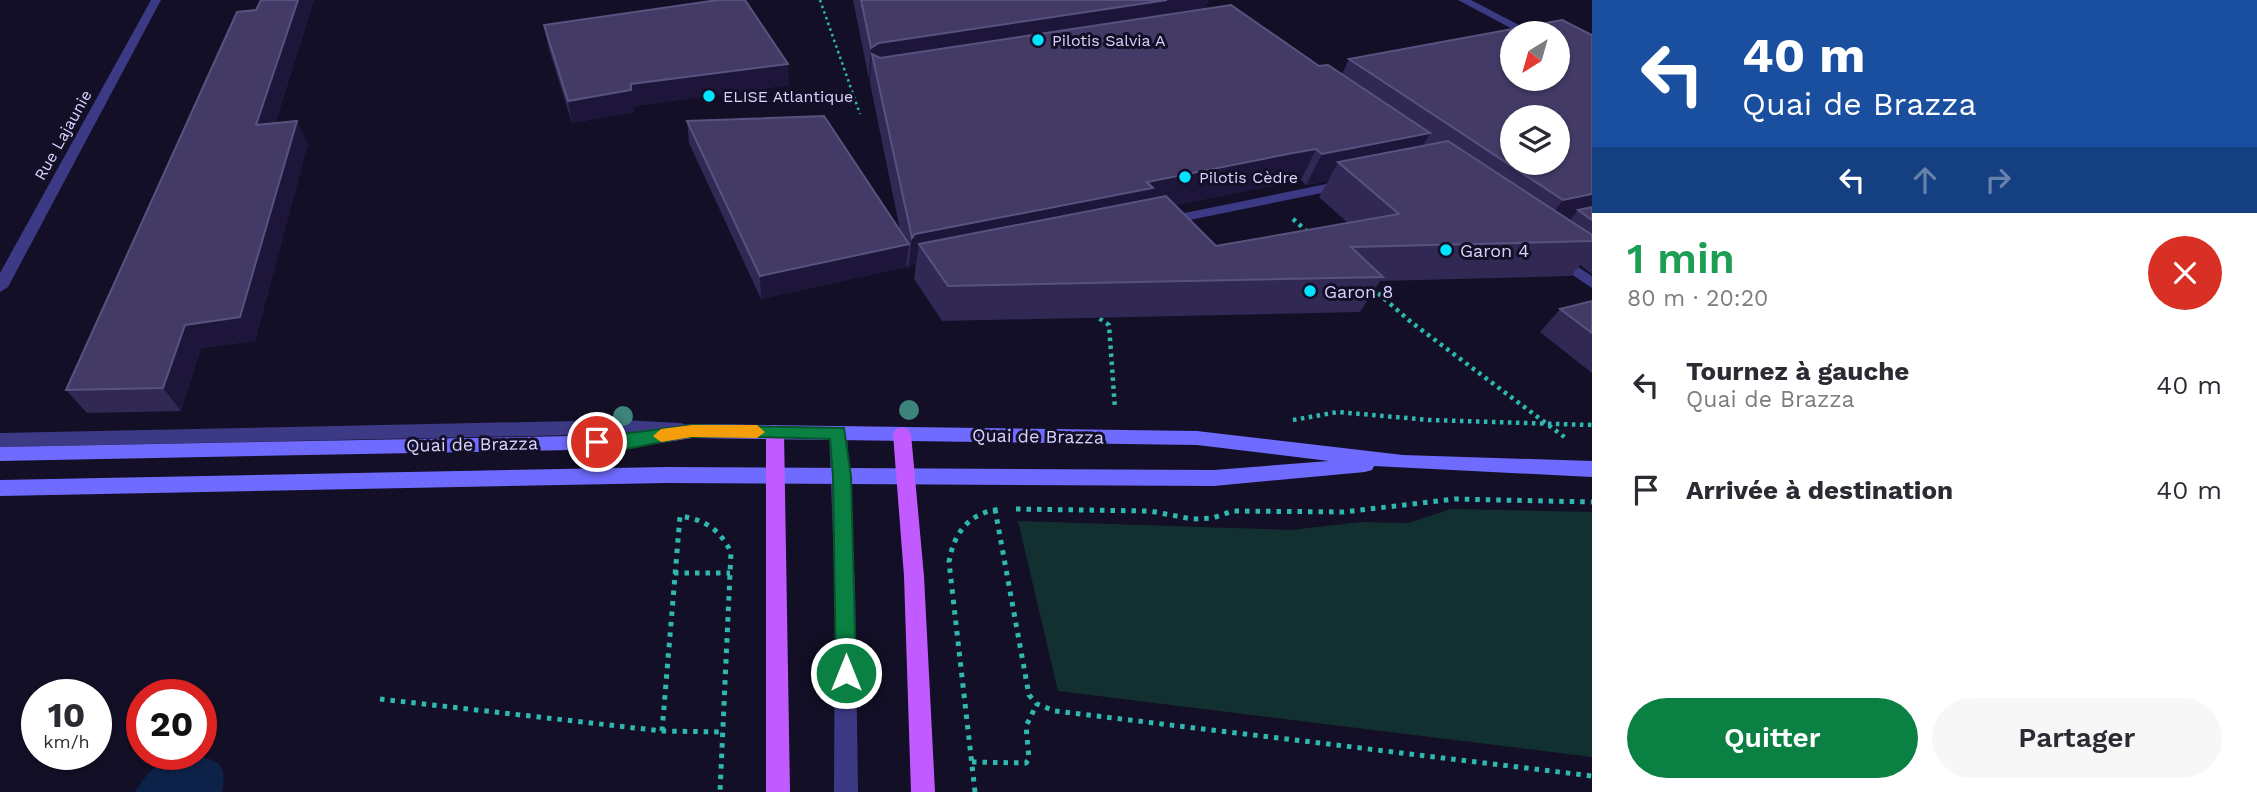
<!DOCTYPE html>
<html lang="fr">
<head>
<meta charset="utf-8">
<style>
  :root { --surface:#fff; --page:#f7f7f7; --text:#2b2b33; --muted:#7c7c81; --accent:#0b8043 }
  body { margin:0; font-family:"Work Sans",sans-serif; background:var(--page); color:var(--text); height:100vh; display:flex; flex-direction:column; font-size:26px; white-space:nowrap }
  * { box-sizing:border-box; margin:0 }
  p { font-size:23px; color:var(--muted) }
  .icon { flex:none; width:38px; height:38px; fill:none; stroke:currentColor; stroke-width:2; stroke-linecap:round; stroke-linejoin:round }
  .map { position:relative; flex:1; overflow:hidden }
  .panel { display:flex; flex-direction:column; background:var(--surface); width:665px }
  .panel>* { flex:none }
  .guide { background:#1a4fa0; color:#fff; overflow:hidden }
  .needle { width:46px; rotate:217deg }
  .controls { position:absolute; left:1500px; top:21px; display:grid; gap:14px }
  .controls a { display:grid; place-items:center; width:70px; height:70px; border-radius:50%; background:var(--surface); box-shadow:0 2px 5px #0004; font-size:35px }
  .speed { position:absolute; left:21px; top:679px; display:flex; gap:14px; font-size:35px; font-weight:700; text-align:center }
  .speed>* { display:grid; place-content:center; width:91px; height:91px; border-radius:50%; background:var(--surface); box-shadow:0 2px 5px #0004; line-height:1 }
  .speed small { font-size:18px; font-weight:400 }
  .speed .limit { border:10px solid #d22; background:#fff; color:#111 }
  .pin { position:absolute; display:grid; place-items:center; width:60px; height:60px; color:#fff; margin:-30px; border:4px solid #fff; border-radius:50%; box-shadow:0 2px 7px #0007 }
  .me { position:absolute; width:77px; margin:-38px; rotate:0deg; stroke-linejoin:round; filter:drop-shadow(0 0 5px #0008) }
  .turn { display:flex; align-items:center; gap:24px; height:147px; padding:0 35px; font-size:32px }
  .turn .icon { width:91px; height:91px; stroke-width:2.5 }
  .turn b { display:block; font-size:49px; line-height:60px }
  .lanes { display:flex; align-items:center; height:66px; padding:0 35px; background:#0003; justify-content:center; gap:35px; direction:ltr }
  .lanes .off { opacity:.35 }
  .round { display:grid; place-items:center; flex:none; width:74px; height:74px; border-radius:37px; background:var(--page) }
  .summary { display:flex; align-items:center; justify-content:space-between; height:119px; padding:0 35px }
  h1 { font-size:42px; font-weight:600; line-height:52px; color:#1e9e55 }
  .button { display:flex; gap:14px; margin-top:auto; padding:14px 35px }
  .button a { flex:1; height:80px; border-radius:42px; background:var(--accent); color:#fff; font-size:28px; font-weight:600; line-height:80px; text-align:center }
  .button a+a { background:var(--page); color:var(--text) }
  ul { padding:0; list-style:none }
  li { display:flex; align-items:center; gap:21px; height:105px; padding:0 35px }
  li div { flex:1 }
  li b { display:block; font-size:26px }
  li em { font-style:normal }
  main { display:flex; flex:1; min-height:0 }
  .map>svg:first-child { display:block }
  .green { fill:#12302f }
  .water { fill:#0c2248 }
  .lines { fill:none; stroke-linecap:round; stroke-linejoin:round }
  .path-far2 { stroke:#2fb8b0; stroke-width:2.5; stroke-dasharray:2.5 3.5; stroke-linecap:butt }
  .path-far1 { stroke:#2fb8b0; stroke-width:4.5; stroke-dasharray:3.5 4.5; stroke-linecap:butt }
  .path { stroke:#2fb8b0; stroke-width:5; stroke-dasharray:4.5 6; stroke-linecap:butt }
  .lane { fill:#3d3a85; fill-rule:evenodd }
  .street { fill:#3d3a85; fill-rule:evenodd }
  .secondary { fill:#6f6bff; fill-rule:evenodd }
  .primary { fill:#c25bff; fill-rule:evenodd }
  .tree { fill:#3d827b }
  .wall { fill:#312854; fill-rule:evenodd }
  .shaded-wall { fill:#1d163a }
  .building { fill:#433a66; stroke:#5a527e; stroke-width:2; fill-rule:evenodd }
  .route { fill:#0b8043; stroke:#07532c; stroke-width:2 }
  .slow { fill:#f59e0b }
  .poi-dot { fill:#00e5ff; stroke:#130f26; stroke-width:2.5 }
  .labels { text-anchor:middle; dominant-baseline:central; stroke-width:6; stroke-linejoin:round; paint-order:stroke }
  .far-poi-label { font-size:16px; fill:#d9d4ff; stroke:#130f26; text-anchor:start }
  .far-street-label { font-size:16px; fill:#d9d4ff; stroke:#130f26 }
  .poi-label { font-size:18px; fill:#d9d4ff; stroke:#130f26; text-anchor:start }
  .street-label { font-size:18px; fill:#d9d4ff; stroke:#130f26 }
</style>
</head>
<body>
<main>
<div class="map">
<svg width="1592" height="792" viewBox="0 0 1592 792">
  <rect width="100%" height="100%" fill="#130f26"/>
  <path class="green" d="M1451 509 1592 512V757L1058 691 1018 521 1291 530 1361 522 1408 523Z"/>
  <path class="water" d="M179 757C207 757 230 755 222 792H135C146 773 157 762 179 757Z"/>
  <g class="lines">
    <path class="path-far2" d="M820 0 860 114"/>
    <path class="path-far1" d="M1293 219 1310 234
      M1372 288 1411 322 1567 439
      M1093 314 1109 325 1115 409
      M1293 420 1338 412 1429 420 1592 425"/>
    <path class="path" d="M995 509 1029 695 1037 704 1055 711 1592 776
      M1016 509 1150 511 1192 519 1213 518 1233 511 1344 512 1455 499 1592 502
      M674 573H730
      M380 699 662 731 723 732
      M662 731 680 516C706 520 719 529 731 552L720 792
      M972 762 1026 763 1029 759 1026 726 1037 704
      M975 792 949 562C954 532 969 513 1000 509"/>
    <path class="lane" d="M622 420 681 423 687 425 690 430 687 435 681 437 622 434 0 447V433Z
      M838 426 844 428 847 433 855 588 858 792H834L835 588 829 433 832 428Z"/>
    <path class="street" d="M151 0H161L8 287 0 292V273Z
      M1458 0H1471L1534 33H1520Z
      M1346 180 1353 184 1351 187 1165 225 1158 221 1165 217Z
      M1558 254 1592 276V288L1553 262 1550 259Z"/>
    <path class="secondary" d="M692 424 1197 431 1403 455 1592 461V477L1374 466 1372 470 1365 472 1214 486 666 483 0 496V480L666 467 1214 470 1329 461 1197 445 692 438 622 449 0 461V447L622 435Z"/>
    <path class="primary" d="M775 425 781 427 784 432 790 792H766V432L769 427Z
      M902 427 908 429 911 434 924 576 935 792H911L904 576 893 434 896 429Z"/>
  </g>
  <g class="tree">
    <circle cx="909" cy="410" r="10"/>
    <circle cx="623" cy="416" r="10"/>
  </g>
  <path class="wall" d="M261 0H314L275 123 308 143 255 341 201 348 181 411 87 413 66 390Z
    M853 0H1208L1205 9 1319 66 1342 74 1349 59 1592 35V274L1580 265 1571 276 1380 281 1360 312 942 321 914 279 916 264 911 265 908 269 907 265 906 267 761 299 689 143 687 121 900 230 870 83V79H869ZM1301 180 1306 185 1328 181 1319 197 1348 223 1216 246 1175 205Z
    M544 25 789 85 634 106V112L572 123 548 46Z
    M1592 301V373L1540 332 1560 309Z"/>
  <path class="shaded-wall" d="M298 0H314L267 147 256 125Z
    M1167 0H1208L1200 24 876 75 872 54 870 79H869L871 48 879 43Z
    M788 64 789 85 634 106V112L572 123 568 101 631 84Z
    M297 121 308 143 255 341 201 348 181 411 163 388 185 325Z
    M1430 133 1412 164 1338 162 1328 181 1306 185 1322 154Z
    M1316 149 1301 180 1144 211 919 244 916 264 911 265 908 269 912 238 915 234 1147 182Z
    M1592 194V220L1578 210 1565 227 1537 233 1563 200Z
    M909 244 906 267 761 299 760 276Z"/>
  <path class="building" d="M261 0H298L256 125 297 121 240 317 185 325 163 388 66 390 237 12 256 10Z
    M718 0H745L788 64 631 84V90L568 101 544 25Z
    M861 0H1167L879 43 871 48Z
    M1231 5 1319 66 1328 65 1430 133 1322 154 1316 149 1293 153 1147 182 1153 188 915 234 912 238 872 54 880 58Z
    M1562 20 1592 35V194L1563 200 1349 59ZM1512 33H1558V79H1512ZM1512 117H1558V163H1512Z
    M824 116 909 244 760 276 687 121Z
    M1448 141 1592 235V241L1351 247 1383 277 948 286 919 244 1166 196 1216 246 1399 214 1338 162Z
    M1592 207V220L1578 210Z
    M1592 301V333L1560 309Z"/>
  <path class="route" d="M692 425 844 428 851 476 856 673 853 680 846 682 839 680 836 673 833 476 830 439C785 438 739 435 694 437 661 438 623 457 591 447L589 442 591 438Z"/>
  <path class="slow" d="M692 425H757L765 432 757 438 692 437 661 442 653 436 661 429Z"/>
  <g class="poi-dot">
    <circle cx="1038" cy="40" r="7"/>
    <circle cx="709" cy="96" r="7"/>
    <circle cx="1185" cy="177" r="7"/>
    <circle cx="1446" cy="250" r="7"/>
    <circle cx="1310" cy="291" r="7"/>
  </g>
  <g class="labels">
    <g class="far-poi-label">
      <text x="1052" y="40">Pilotis Salvia A</text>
      <text x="723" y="96">ELISE Atlantique</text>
      <text x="1199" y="177">Pilotis Cèdre</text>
    </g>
    <g class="far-street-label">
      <text transform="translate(63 135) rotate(-61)">Rue Lajaunie</text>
    </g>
    <g class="poi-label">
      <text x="1460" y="250">Garon 4</text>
      <text x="1324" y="291">Garon 8</text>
    </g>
    <g class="street-label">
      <text transform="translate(1038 436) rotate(1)">Quai de Brazza</text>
      <text transform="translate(472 444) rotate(-1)">Quai de Brazza</text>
    </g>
  </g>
</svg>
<div class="controls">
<a><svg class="needle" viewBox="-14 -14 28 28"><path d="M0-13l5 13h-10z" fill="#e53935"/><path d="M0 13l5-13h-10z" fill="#7c7c81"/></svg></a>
<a><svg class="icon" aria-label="layers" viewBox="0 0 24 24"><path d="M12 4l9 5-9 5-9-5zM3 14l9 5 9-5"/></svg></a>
</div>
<div class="speed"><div>10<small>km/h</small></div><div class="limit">20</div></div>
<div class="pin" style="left:597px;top:442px;background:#d93025"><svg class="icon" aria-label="arrive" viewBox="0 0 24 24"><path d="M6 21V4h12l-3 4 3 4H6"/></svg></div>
<svg class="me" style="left:846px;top:673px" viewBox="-20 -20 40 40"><circle r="17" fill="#0b8043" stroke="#fff" stroke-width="3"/><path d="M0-11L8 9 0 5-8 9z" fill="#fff"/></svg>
</div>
<section class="panel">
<div class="guide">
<div class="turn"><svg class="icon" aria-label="left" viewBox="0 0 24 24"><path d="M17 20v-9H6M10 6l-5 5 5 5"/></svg><div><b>40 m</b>Quai de Brazza</div></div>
<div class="lanes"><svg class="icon" aria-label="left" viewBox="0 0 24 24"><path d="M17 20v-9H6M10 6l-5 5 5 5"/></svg><svg class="icon off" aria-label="ahead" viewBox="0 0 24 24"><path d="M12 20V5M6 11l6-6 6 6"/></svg><svg class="icon off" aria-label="right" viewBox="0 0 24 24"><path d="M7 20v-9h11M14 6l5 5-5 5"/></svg></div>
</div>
<div class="summary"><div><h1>1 min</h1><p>80 m · 20:20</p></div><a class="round" style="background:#d93025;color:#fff"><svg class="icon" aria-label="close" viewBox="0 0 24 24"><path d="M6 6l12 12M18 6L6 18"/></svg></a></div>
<ul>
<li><svg class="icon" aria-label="left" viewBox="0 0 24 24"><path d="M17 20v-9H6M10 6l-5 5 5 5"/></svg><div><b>Tournez à gauche</b><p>Quai de Brazza</p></div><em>40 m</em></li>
<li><svg class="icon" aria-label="arrive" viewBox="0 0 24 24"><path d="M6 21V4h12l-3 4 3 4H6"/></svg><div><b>Arrivée à destination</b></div><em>40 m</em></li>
</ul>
<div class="button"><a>Quitter</a><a>Partager</a></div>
</section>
</main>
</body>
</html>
